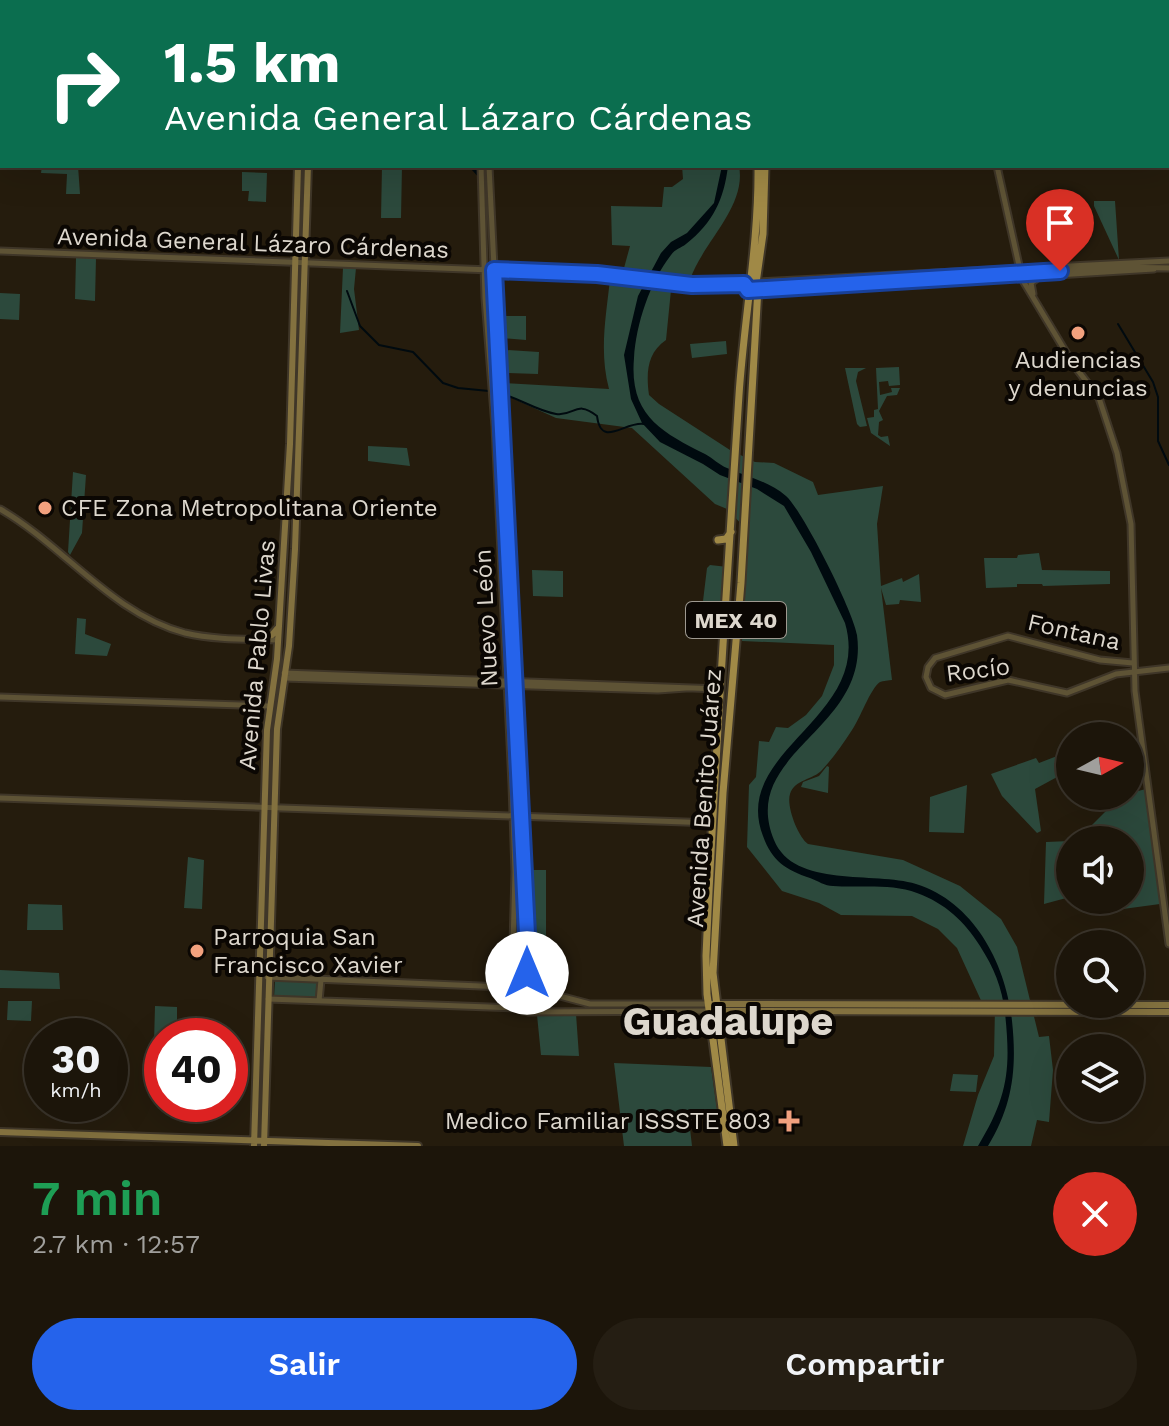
<!DOCTYPE html>
<html lang="es">
<head>
<meta charset="utf-8">
<style>
  :root { --surface:#1c150a; --page:#251e13; --text:#f1f3f6; --muted:#a09f9c; --line:#3a342b; --accent:#2563eb }
  body { margin:0; font-family:"Work Sans",sans-serif; background:var(--page); color:var(--text); height:100vh; display:flex; flex-direction:column; font-size:30px; white-space:nowrap }
  * { box-sizing:border-box; margin:0 }
  p { font-size:26px; color:var(--muted) }
  .icon { flex:none; width:44px; height:44px; fill:none; stroke:currentColor; stroke-width:2; stroke-linecap:round; stroke-linejoin:round }
  .map { position:relative; height:1146px; overflow:hidden }
  .sheet { display:flex; flex-direction:column; background:var(--surface); flex:1 }
  .sheet>* { flex:none }
  .top-card { position:absolute; left:0px; top:0px; width:1170px; height:168px; box-shadow:0 8px 32px #0002,0 0 0 2px var(--line); background:#0b6e4f; color:#fff; overflow:hidden }
  .needle { width:52px; rotate:82deg }
  .fabs { position:absolute; left:1056px; top:722px; display:grid; gap:16px }
  .fabs a { display:grid; place-items:center; width:88px; height:88px; border-radius:50%; background:var(--surface); box-shadow:0 8px 32px #0002,0 0 0 2px var(--line); font-size:40px }
  .speed { position:absolute; left:24px; top:1018px; display:flex; gap:16px; font-size:40px; font-weight:700; text-align:center }
  .speed>* { display:grid; place-content:center; width:104px; height:104px; border-radius:50%; background:var(--surface); box-shadow:0 8px 32px #0002,0 0 0 2px var(--line); line-height:1 }
  .speed small { font-size:20px; font-weight:400 }
  .speed .limit { border:12px solid #d22; background:#fff; color:#111 }
  .pin { position:absolute; display:grid; place-items:center; width:68px; height:68px; color:#fff; margin:-82px -34px; border-radius:50% 50% 50% 0; rotate:-45deg; box-shadow:0 0 8px #0007 }
  .pin .icon { rotate:45deg }
  .me { position:absolute; width:88px; margin:-44px; rotate:0deg; stroke-linejoin:round; filter:drop-shadow(0 0 6px #0008) }
  .turn { display:flex; align-items:center; gap:28px; height:168px; padding:0 32px; font-size:36px }
  .turn .icon { width:104px; height:104px; stroke-width:2.5 }
  .turn b { display:block; font-size:56px; line-height:68px }
  .round { display:grid; place-items:center; flex:none; width:84px; height:84px; border-radius:42px; background:var(--page) }
  .head { display:flex; align-items:center; justify-content:space-between; height:136px; padding:0 32px }
  h1 { font-size:48px; font-weight:600; line-height:60px; color:#1e9e55 }
  .button { display:flex; gap:16px; margin-top:auto; padding:16px 32px }
  .button a { flex:1; height:92px; border-radius:48px; background:var(--accent); color:#fff; font-size:32px; font-weight:600; line-height:92px; text-align:center }
  .button a+a { background:var(--page); color:var(--text) }
  .map>svg:first-child { display:block }
  .green { fill:#2c493c }
  .water { fill:#000a0f }
  .lines { fill:none; stroke-linecap:round; stroke-linejoin:round }
  .stream { stroke:#000a0f; stroke-width:2 }
  .canal { stroke:#000a0f; stroke-width:4 }
  .tertiary-casing { stroke:#3f3628; stroke-width:9 }
  .secondary-casing { stroke:#3f3628; stroke-width:10 }
  .primary-casing { stroke:#3f3628; stroke-width:11 }
  .tertiary { stroke:#5e5335; stroke-width:5 }
  .secondary { stroke:#83713f; stroke-width:6 }
  .primary { stroke:#a08946; stroke-width:7 }
  .route-casing { stroke:#184099; stroke-width:20 }
  .route { stroke:#2563eb; stroke-width:14 }
  .poi-dot { fill:#f2a17e; stroke:#0b0703; stroke-width:3 }
  .labels { text-anchor:middle; dominant-baseline:central; stroke-width:8; stroke-linejoin:round; paint-order:stroke }
  .shield { fill:#0b0703; stroke:#9e9990; stroke-width:2 }
  .shield-label { font-size:22px; font-weight:bold; fill:#ddd7cd }
  .street-label { font-size:24px; fill:#ddd7cd; stroke:#0b0703 }
  .poi-label { font-size:24px; fill:#ddd7cd; stroke:#0b0703; text-anchor:start }
  .town-label { font-size:40px; font-weight:bold; fill:#ddd7cd; stroke:#0b0703 }
</style>
</head>
<body>
<div class="map">
<svg width="1169" height="1146" viewBox="0 0 1169 1146">
  <rect width="100%" height="100%" fill="#251c0d"/>
  <path class="green" d="M42 166H78L80 194H66L67 174 41 173Z
    M382 166H402L401 218H381Z
    M682 166H739C747 207 702 243 690 280L683 281 671 290 666 340C647 353 646 373 649 395L659 404 730 450 755 462 774 463 813 482 818 495 883 486 877 524 881 586 902 578 903 582 919 574 921 602 900 600 899 604 886 605 881 588 892 680C889 680 883 681 880 682 870 689 860 719 852 730 843 744 833 758 822 770 813 780 795 779 790 794 786 806 798 837 808 844L903 860 960 886 1001 919 1017 947 1039 1037 1049 1036 1053 1070 1049 1122 1037 1120 1031 1146H963L978 1095 994 1056 995 1007H984L957 948 938 929 912 916 841 915 819 903 782 891 747 847 749 785 756 777 759 741 769 742 776 727 788 728 806 715 822 696 834 665V645L742 641 748 531 727 509 715 504 632 428 556 418 505 395 503 383 609 389C599 351 606 317 610 279H621L630 246 612 245 611 206 662 207 664 187H672L683 179Z
    M242 172 267 173 266 202 248 201 249 191H242Z
    M1094 201H1115L1119 260 1094 206Z
    M76 258H96L95 301 75 299Z
    M343 268H356L354 289 359 330 340 333Z
    M0 293 20 294 19 320 0 319Z
    M491 306 494 307 500 424H496L489 309Z
    M500 316H526V340L501 338Z
    M726 341 727 354 692 358 690 344Z
    M506 350 539 352 538 374 505 373Z
    M899 367 900 385 889 386 888 381 879 382 880 395 892 392 891 388H900L897 395 887 396 879 411 883 420 879 422 878 435 881 437 888 436 890 446 871 433 867 418 874 417V410L878 409 876 368Z
    M845 368H866L858 372 856 381 867 426 860 427 857 424Z
    M368 446 407 448 410 466 368 461Z
    M73 472 86 475 82 533 70 555 68 552Z
    M1039 553 1042 570 1110 571V584L1043 586 1042 584H1017V587L986 588 984 558H1017L1018 555Z
    M710 565 728 567 724 604 705 603 703 601 707 568Z
    M532 570 563 571V597L533 596Z
    M77 618 86 619 85 634 111 644 107 656 75 654Z
    M1070 751V770L1035 789 1041 831 1037 833 1002 796 991 774 1036 758 1039 763Z
    M827 766 829 767 828 793 801 787 803 782 819 776Z
    M967 785 964 833 929 832 930 797Z
    M1146 789 1160 904 1123 909 1122 900H1130V840H1077L1121 796H1130V793Z
    M1070 841V897L1044 904 1046 842Z
    M188 857 204 860 202 909 184 908Z
    M518 869 524 870 527 947 515 946Z
    M529 870H546V949L530 948Z
    M28 904 62 905 63 930H27Z
    M0 970 59 973 60 989 0 988Z
    M275 980 319 982 318 999 274 998Z
    M8 1001H32L31 1021 7 1020Z
    M155 1006 177 1007V1036H162V1043H154Z
    M576 1014 579 1056 541 1055 537 1015Z
    M230 1048 241 1049 238 1091H230Z
    M614 1063 711 1067 717 1109 688 1111 692 1146H624Z
    M953 1074 978 1075 976 1092 950 1091Z"/>
  <path class="water" d="M722 166H728C724 199 713 223 686 244 681 248 675 249 671 255 650 282 636 324 634 358 629 415 661 432 705 454 713 458 719 465 727 468 747 477 769 481 786 496 803 511 854 613 857 635 870 731 738 752 774 840 794 889 875 871 916 884 974 902 1006 964 1012 1021 1017 1068 1013 1105 988 1146H978C1008 1097 1011 1069 1005 1013 1002 987 994 968 980 946 965 922 945 903 917 893 891 883 860 888 833 886 825 886 818 881 810 878 786 870 772 861 763 836 730 750 873 718 845 623L811 552 784 506 757 489 720 475 703 464 660 442 642 423 631 399 624 355 638 296 661 253 671 242 687 233 714 203Z"/>
  <g class="lines">
    <path class="stream" d="M347 291 360 326 379 345 413 352 443 383 458 388 489 391
      M1118 324 1153 382 1158 397V441L1169 465
      M495 392C516 396 534 410 556 414 574 417 576 399 597 416 601 449 625 421 644 424"/>
    <path class="canal" d="M55 166 81 168
      M471 166 480 176"/>
    <g class="tertiary-casing">
      <path id="tertiary" d="M472 0V2
        M479 0V2
        M946 0 947 2
        M874 2 895 0
        M0 3H2
        M0 119H2
        M481 166 485 298 495 427 512 785 515 872 513 945 523 983V1011
        M489 166 527 934V973L534 1012
        M997 166 1022 279 1073 364 1099 398 1117 453 1131 524 1135 691 1169 944
        M0 251 597 274 701 285 1169 261
        M914 279 1120 267 1169 268
        M744 284 748 290 880 281
        M1033 294 1031 283 1040 276 1154 269
        M0 509C63 545 112 614 185 633 215 640 247 639 278 640
        M1133 663 1100 660 1008 636 935 658 928 667 926 677 931 688 945 695 1008 680 1067 693 1116 674 1169 668
        M284 673 720 689
        M284 678 658 690 686 688
        M0 697 268 706
        M0 798 713 823
        M267 977 529 988 590 1004H708
        M268 999 514 1008 528 1012 709 1011
        M319 1001 321 980"/>
    </g>
    <g class="secondary-casing">
      <path id="secondary" d="M305 0 306 2
        M314 0V2
        M260 639 272 635 277 629
        M708 1004 1169 1005
        M709 1011 1169 1012
        M0 1132 418 1146
        M254 1146 267 730 277 659 290 444 298 166
        M264 1146 277 729 289 646 295 549 308 166"/>
    </g>
    <g class="primary-casing">
      <path id="primary" d="M755 0V2
        M764 0 765 2
        M718 540 726 539 731 532
        M727 1146 707 994 706 956C714 769 727 582 739 395 744 319 759 242 758 166
        M734 1146 713 973 723 793 741 583 758 288 756 283 763 234 765 166"/>
    </g>
    <use href="#tertiary" class="tertiary"/>
    <use href="#secondary" class="secondary"/>
    <use href="#primary" class="primary"/>
  </g>
  <g class="lines">
    <g class="route-casing">
      <path id="route" d="M527 973V934L494 270 597 274 692 285 744 284 748 290 1060 271"/>
    </g>
    <use href="#route" class="route"/>
  </g>
  <g class="poi-dot">
    <circle cx="1078" cy="333" r="8"/>
    <circle cx="45" cy="508" r="8"/>
    <circle cx="197" cy="951" r="8"/>
    <path d="M785 1109h8v8h8v8h-8v8h-8v-8h-8v-8h8z"/>
  </g>
  <g class="labels">
    <rect class="shield" x="686" y="602" width="100" height="36" rx="6"/>
    <g class="shield-label">
      <text x="736" y="620">MEX 40</text>
    </g>
    <g class="street-label">
      <text transform="translate(253 243) rotate(2)">Avenida General Lázaro Cárdenas</text>
      <text transform="translate(486 618) rotate(-93)">Nuevo León</text>
      <text transform="translate(1074 632) rotate(13)">Fontana</text>
      <text transform="translate(257 655) rotate(-85)">Avenida Pablo Livas</text>
      <text transform="translate(978 670) rotate(-7)">Rocío</text>
      <text transform="translate(704 798) rotate(-86)">Avenida Benito Juárez</text>
    </g>
    <g class="poi-label">
      <text x="1078" y="360" text-anchor="middle">Audiencias<tspan x="1078" dy="28">y denuncias</tspan></text>
      <text x="61" y="508">CFE Zona Metropolitana Oriente</text>
      <text x="213" y="937">Parroquia San<tspan x="213" dy="28">Francisco Xavier</tspan></text>
      <text x="771" y="1121" text-anchor="end">Medico Familiar ISSSTE 803</text>
    </g>
    <g class="town-label">
      <text x="728" y="1021">Guadalupe</text>
    </g>
  </g>
</svg>
<div class="fabs">
<a><svg class="needle" viewBox="-14 -14 28 28"><path d="M0-13l5 13h-10z" fill="#e53935"/><path d="M0 13l5-13h-10z" fill="#a09f9c"/></svg></a>
<a><svg class="icon" aria-label="sound" viewBox="0 0 24 24"><path d="M4 9h4l5-4v14l-5-4H4zM17 9q2 3 0 6"/></svg></a>
<a><svg class="icon" aria-label="search" viewBox="0 0 24 24"><circle cx="10" cy="10" r="6"/><path d="M15 15l6 6"/></svg></a>
<a><svg class="icon" aria-label="layers" viewBox="0 0 24 24"><path d="M12 4l9 5-9 5-9-5zM3 14l9 5 9-5"/></svg></a>
</div>
<div class="speed"><div>30<small>km/h</small></div><div class="limit">40</div></div>
<div class="pin" style="left:1060px;top:271px;background:#d93025"><svg class="icon" aria-label="arrive" viewBox="0 0 24 24"><path d="M6 21V4h12l-3 4 3 4H6"/></svg></div>
<svg class="me" style="left:527px;top:973px" viewBox="-20 -20 40 40"><circle r="19" fill="#fff"/><path d="M0-13L10 11 0 6-10 11z" fill="#2563eb"/></svg>
<div class="top-card">
<div class="turn"><svg class="icon" aria-label="right" viewBox="0 0 24 24"><path d="M7 20v-9h11M14 6l5 5-5 5"/></svg><div><b>1.5 km</b>Avenida General Lázaro Cárdenas</div></div>
</div>
</div>
<section class="sheet">
<div class="head"><div><h1>7 min</h1><p>2.7 km · 12:57</p></div><a class="round" style="background:#d93025;color:#fff"><svg class="icon" aria-label="close" viewBox="0 0 24 24"><path d="M6 6l12 12M18 6L6 18"/></svg></a></div>
<div class="button"><a>Salir</a><a>Compartir</a></div>
</section>
</body>
</html>
